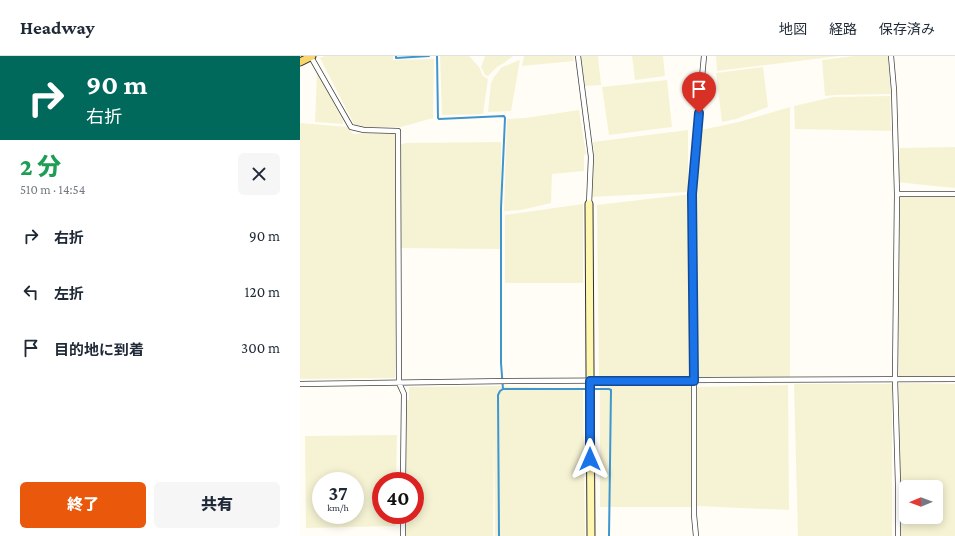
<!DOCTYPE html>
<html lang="ja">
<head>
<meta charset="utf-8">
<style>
  :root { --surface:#fff; --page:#f6f6f7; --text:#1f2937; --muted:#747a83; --line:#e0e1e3; --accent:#ea580c }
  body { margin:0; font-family:"Crimson Pro","Noto Sans JP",serif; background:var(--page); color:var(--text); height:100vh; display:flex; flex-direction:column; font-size:15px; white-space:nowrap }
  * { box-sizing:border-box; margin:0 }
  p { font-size:13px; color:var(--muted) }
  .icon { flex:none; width:22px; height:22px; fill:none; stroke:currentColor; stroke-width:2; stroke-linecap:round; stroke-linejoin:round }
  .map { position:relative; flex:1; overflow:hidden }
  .panel { display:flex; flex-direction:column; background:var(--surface); width:300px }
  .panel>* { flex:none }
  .guide { background:#00695c; color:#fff; overflow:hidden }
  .needle { width:26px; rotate:269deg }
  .fabs { position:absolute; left:599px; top:424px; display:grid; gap:8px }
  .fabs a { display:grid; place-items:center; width:44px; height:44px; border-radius:6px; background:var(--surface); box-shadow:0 2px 10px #0003; font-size:20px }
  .speed { position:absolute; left:12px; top:416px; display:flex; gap:8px; font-size:20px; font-weight:700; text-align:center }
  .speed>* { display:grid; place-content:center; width:52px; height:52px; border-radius:50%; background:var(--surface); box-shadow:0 2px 10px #0003; line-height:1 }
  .speed small { font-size:10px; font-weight:400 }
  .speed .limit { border:6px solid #d22; background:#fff; color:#111 }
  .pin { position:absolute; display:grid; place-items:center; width:34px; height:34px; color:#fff; margin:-41px -17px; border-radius:50% 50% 50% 0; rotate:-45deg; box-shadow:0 0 4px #0007 }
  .pin .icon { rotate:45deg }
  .me { position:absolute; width:44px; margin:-22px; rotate:0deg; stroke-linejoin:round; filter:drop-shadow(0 0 3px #0008) }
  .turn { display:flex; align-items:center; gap:14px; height:84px; padding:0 20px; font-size:18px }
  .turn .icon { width:52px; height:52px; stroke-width:2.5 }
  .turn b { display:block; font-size:28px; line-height:34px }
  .round { display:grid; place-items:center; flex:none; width:42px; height:42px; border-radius:6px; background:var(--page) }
  .summary { display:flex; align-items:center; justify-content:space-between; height:68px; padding:0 20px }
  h1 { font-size:24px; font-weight:800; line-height:30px; color:#1e9e55 }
  .action { display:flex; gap:8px; margin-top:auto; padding:8px 20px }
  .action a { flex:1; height:46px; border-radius:6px; background:var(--accent); color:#fff; font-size:16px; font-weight:800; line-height:46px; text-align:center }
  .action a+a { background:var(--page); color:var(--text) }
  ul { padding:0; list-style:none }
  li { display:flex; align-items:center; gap:12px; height:56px; padding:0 20px }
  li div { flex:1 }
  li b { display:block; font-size:15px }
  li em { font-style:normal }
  header { display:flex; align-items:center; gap:24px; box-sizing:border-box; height:56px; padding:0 20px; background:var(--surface); border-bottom:1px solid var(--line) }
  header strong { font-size:19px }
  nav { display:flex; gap:22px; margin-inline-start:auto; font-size:14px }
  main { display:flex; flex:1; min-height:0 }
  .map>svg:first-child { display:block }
  .farmland { fill:#f6f3d4; fill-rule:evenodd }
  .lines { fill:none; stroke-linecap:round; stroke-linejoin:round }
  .stream { stroke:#3f96cf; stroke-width:2 }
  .street-casing { stroke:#444; stroke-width:6 }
  .secondary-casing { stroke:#333; stroke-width:9 }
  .primary-casing { stroke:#222; stroke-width:9 }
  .street { stroke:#fff; stroke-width:4.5 }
  .secondary { stroke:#fff6b0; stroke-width:7 }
  .primary { stroke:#f9d66b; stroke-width:7 }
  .route-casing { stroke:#114b97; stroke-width:10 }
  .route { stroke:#1a73e8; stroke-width:7 }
</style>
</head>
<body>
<header>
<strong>Headway</strong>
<nav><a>地図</a><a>経路</a><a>保存済み</a></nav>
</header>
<main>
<section class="panel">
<div class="guide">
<div class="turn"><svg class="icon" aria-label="right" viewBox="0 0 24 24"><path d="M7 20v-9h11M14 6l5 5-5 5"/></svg><div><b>90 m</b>右折</div></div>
</div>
<div class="summary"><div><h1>2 分</h1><p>510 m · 14:54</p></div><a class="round"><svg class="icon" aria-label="close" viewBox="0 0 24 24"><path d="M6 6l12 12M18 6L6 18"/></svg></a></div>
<ul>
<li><svg class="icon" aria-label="right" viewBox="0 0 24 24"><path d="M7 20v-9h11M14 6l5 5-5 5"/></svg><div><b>右折</b></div><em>90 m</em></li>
<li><svg class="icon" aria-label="left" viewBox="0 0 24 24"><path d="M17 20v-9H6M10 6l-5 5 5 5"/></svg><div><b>左折</b></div><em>120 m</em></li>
<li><svg class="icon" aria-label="arrive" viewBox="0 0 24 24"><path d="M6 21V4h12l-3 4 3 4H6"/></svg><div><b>目的地に到着</b></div><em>300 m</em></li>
</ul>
<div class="action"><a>終了</a><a>共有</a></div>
</section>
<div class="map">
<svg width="655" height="480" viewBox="0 0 655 480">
  <rect width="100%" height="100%" fill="#fffdf5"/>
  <path class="farmland" d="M25 0H93V4L134 3 133 62 101 71H57L54 68 20 2Z
    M140 0H169L179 11 183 20 188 23 183 58 142 59Z
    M185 0H213L204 7 197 11 188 20 185 19 181 11Z
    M224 0H273L274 5 222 10Z
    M280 0H298L301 29 285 30Z
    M332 0H363L365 20 335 24Z
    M416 0H539L417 15Z
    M554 0H588L591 38 535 39 525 40 522 4Z
    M220 4 211 55 188 56 191 27 194 21 202 11Z
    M463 11 468 51 436 63 422 66 416 17Z
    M17 17 43 64V68L15 66Z
    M367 24 372 71 309 79 302 31Z
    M590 40 591 75 495 73 494 50 533 41Z
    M490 51V321H398L395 141 401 74 439 66Z
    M279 54 286 98 284 99V115L252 118 251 147 221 154 204 155 207 63 225 62Z
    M0 67 48 71 53 78 98 75V90L105 87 201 86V193L98 192V112L95 322 0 323Z
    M388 74V136L289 141 294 101 293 86Z
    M655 91V132L596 126 600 92Z
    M391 138 394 325H299L297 149Z
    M597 138 655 141V320L599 321Z
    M283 148V227H205V159Z
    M599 327 655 328V480H600ZM606 431H636V461H606Z
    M391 328V451H300V330Z
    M494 328H592V480H498Z
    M488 329 489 454 397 450 396 331Z
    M194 330 283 333 285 480H195L194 374 193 480H103V459H115V425H103L104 345 109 344V331Z
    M97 379 96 425H81V459H96V470L6 472 5 380ZM21 425H55V459H21Z"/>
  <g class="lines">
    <path class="stream" d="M96 0V2L129 0
      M137 0 138 62 139 63 204 60 205 62 201 152V307L203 333
      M292 333H309L311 334 309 480
      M199 480 198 339 200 335 203 333H288"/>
    <g class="street-casing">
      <path id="street" d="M278 0 291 101 289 148
        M591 0 594 34 597 138 595 324 598 428V480
        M11 1 51 71 64 74 98 75 99 327 104 338 103 425
        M597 138H655
        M0 328 210 325 655 323
        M103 480V459
        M396 480 394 459V325L391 138 404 0"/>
    </g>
    <g class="secondary-casing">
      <path id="secondary" d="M289 148 291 480"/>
    </g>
    <g class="primary-casing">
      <path id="primary" d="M0 6 12 0"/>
    </g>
    <use href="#street" class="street"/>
    <use href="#secondary" class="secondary"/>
    <use href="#primary" class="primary"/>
  </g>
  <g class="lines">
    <g class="route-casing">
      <path id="route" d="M290 403V325H394L392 138 399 57"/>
    </g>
    <use href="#route" class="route"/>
  </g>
</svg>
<div class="fabs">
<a><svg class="needle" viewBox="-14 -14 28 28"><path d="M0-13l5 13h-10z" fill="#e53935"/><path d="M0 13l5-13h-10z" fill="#747a83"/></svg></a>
</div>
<div class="speed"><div>37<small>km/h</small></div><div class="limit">40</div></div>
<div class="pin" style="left:399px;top:57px;background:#d93025"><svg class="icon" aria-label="arrive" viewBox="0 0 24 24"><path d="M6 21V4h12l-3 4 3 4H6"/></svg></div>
<svg class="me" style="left:290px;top:403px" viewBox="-20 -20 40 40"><path d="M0-17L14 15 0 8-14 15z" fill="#1a73e8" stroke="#fff" stroke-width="4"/></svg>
</div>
</main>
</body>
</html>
